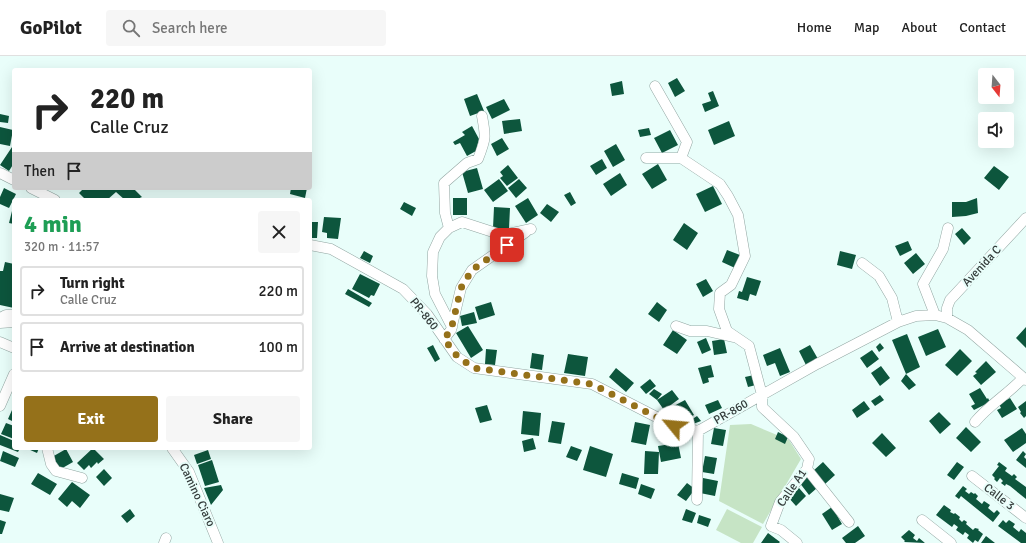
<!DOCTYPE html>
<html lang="en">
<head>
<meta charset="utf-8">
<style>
  :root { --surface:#fff; --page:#f6f6f6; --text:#222; --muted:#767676; --line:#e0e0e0; --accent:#95711a }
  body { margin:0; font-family:Signika,sans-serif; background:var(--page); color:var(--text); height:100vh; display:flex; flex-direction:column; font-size:15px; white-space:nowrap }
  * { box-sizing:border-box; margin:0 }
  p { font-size:13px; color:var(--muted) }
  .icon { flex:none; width:22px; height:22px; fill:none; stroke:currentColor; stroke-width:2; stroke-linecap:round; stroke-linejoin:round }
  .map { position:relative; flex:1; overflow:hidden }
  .panel { position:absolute; left:12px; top:142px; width:300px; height:252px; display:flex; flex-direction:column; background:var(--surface); border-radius:4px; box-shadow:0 4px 16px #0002 }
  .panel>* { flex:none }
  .guide { position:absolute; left:12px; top:12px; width:300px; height:122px; border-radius:4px; box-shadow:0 4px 16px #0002; background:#fff; color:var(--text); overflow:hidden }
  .needle { width:26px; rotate:163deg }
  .tools { position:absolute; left:978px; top:12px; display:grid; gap:8px }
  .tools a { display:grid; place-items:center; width:36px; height:36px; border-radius:4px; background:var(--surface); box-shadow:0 4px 16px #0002; font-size:20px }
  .pin { position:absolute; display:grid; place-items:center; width:34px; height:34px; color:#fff; margin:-17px; border-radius:8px; box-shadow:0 2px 6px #0006 }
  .me { position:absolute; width:44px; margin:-22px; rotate:298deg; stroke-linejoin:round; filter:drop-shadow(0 0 3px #0008) }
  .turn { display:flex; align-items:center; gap:14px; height:84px; padding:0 12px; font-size:18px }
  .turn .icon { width:52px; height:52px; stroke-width:2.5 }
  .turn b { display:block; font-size:28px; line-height:34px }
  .then { display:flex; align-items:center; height:38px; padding:0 12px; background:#0003; gap:8px; font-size:15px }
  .round { display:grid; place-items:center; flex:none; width:42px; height:42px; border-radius:4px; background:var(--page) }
  .overview { display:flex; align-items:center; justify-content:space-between; height:68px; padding:0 12px }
  h1 { font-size:24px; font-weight:700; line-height:30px; color:#1e9e55 }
  .primary-button { display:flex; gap:8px; margin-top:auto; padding:8px 12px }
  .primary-button a { flex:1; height:46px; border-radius:4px; background:var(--accent); color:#fff; font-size:16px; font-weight:700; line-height:46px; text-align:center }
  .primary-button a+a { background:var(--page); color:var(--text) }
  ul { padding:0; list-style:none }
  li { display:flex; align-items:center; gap:12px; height:50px; margin:0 8px 6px; padding:0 4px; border:2px solid var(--line); border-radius:4px }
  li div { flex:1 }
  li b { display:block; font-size:15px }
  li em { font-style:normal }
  header { display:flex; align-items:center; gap:24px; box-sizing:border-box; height:56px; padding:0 20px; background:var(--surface); border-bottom:1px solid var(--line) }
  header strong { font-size:19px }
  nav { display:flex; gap:22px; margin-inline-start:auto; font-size:14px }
  .search { width:280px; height:36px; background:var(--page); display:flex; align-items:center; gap:10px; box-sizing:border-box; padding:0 14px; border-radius:4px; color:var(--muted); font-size:15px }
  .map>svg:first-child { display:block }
  .green { fill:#c6e4c5 }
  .building { fill:#0d563d }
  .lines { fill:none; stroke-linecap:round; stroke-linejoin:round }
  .minor-casing { stroke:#92a6a2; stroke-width:11 }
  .minor { stroke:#fff; stroke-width:10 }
  .route { stroke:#95711a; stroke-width:7; stroke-dasharray:0 12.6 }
  .labels { text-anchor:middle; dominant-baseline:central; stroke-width:4; stroke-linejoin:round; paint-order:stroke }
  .street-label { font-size:12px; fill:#343c3b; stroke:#e9fefa }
</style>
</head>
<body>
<header>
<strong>GoPilot</strong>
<div class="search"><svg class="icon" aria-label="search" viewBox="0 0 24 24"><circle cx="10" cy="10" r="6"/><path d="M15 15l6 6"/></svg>Search here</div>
<nav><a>Home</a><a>Map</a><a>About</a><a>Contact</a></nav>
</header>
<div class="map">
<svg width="1026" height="487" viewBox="0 0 1026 487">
  <rect width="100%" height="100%" fill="#e9fefa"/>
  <path class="green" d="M751 368 789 384 801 403 763 468 719 445 730 369Z
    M727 453 762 471 753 487H741L716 474Z"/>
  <path class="building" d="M677 22 685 35 675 41 668 27Z
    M622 25 624 38 612 40 610 28Z
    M713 35 719 50 705 56 702 48 711 45 708 37Z
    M477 38 484 55 470 60 464 43Z
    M504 43 510 54 492 63 486 51Z
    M0 58 9 60 8 67 0 66Z
    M520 63 522 75 504 78 502 65Z
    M729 65 735 80 714 89 708 74Z
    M472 70 479 83 476 95 467 100 460 87 455 89 453 86 465 79 462 76Z
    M0 71 13 74 10 90 0 88Z
    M649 72 651 79 640 81 638 74Z
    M670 74 678 89 662 97 654 82Z
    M502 82 509 93 497 100 491 88Z
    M14 88V107L9 115 0 109Z
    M616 88 625 104 613 111 604 95Z
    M602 103 607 112 596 119 590 110Z
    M658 108 667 124 652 133 642 118Z
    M508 109 518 122 507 130 500 122 503 120 500 116Z
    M994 110 1009 121 999 134 984 122Z
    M477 112 483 133 468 137 462 116Z
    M620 117 627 129 611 140 603 128Z
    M499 123 508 135 493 146 484 134Z
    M519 123 527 132 516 142 508 132Z
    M713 130 722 148 705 156 696 138Z
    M4 132 16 138 9 152 0 148V141Z
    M84 132H133L142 141 135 144H125L116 136 107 144H86L79 137Z
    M291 132H307L305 142 290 138Z
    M570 136 576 147 571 150 564 139Z
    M453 142H467V159H453Z
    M528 142 538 159 526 167 515 150Z
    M977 142 978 157 966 160 952 161V146H966Z
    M404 146 416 152 412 160 400 153Z
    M547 148 559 156 551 166 540 157Z
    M13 151H14V168L9 167Z
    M494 151 510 152 509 173 493 172Z
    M324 161 341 162 338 183 327 182V177L322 176Z
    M310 166H318L317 182H310Z
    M684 167 698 177 687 194 673 184Z
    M962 172 971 182 964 189 955 178Z
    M908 185 912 194 900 200 895 190Z
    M727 194 740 199 735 212 722 206Z
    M364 195 373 200 370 207 360 202Z
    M840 195 856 199 852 213 837 209Z
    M916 197 925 208 913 218 904 207Z
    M5 206 14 208V252L0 249V215H3Z
    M360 218 380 228 374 240 371 239 369 242 352 233Z
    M747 221 761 225 756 240 750 238 748 245 737 242 739 235 742 236Z
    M706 223 713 235 703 241 696 228Z
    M348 233 372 247 369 251 345 238Z
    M491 246 495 259 479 264 475 251Z
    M657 246 667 254 659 266 648 258Z
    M474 256 477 267 462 270 460 260Z
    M468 270 483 294 471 302 456 277Z
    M1026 271V292L1016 282Z
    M938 273 946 291 926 300 918 281Z
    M673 274 687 284 677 298 663 289Z
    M907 278 920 311 906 318 916 329 909 334 901 325 906 318 892 284Z
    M706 282 711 294 702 298 697 286Z
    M724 283 727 297 714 299 712 285Z
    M880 287 884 292 879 296 876 291Z
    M433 289 440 303 435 306 427 292Z
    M810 289 818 303 806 309 799 295Z
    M780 292 790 316 780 320 775 307 767 310 763 299Z
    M486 293 497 294 495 309 485 308Z
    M960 293 972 305 957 320 945 309Z
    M872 294 879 303 867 312 860 302Z
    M532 297 544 299 542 314 530 312Z
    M568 298 588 301 585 320 564 317Z
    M986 305 996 316 981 329 973 320 977 317 975 316Z
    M711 309 714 321 708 322 709 326 703 328 698 312Z
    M881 310 890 322 880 330 871 317Z
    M616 312 634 327 626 336 609 321Z
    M754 319 756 329 748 331 745 321Z
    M650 323 656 330 646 338 640 331Z
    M980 332 987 343 988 342 990 346 974 354 971 350 975 348 969 338Z
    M654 333 662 338 657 344 672 334 679 343 664 354 657 344 649 338Z
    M880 339 884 344 875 350 871 345Z
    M1010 342 1017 353 1002 362 997 354 1001 352 999 348Z
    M685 344 694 359 683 365 678 358 683 354 674 359 670 352Z
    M718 344 722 352 709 358 705 349Z
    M864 345 870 353 857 362 852 354Z
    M1026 345V360L1024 362 1020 357 1021 356 1018 351Z
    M487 349 492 364 480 367 475 352Z
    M12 354 14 355V366L8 363Z
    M523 355 541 357 539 380 521 378Z
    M939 356 951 368 940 378 929 365Z
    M697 360 701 365 693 368 691 364Z
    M552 365 565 367 561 388 548 386Z
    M635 366 650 369 646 389 631 386Z
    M6 367 14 370V383L1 378Z
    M966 371 981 386 971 396 956 382Z
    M714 372 726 374 723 390 711 388Z
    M1022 372 1026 378V387L1013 396 1004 384Z
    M778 376 788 381 785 388 775 383Z
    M882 377 896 392 886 401 872 387Z
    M0 379 14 385V392H20L18 396 0 389Z
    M533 382 536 393 524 396 522 385Z
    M678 387 681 402 661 406 658 390Z
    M571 390 582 394 577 405 566 401Z
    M590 390 613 398 606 421 583 414Z
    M29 392H39L37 397 28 393Z
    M93 392 104 403 98 408 97 406 91 412 89 409 84 414 77 407Z
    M66 393 73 406 59 414 52 401Z
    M208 394 211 403 197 408 194 399Z
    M3 395 19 402 15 411 0 405Z
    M645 395 659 396 658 418H644Z
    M1023 395 1026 398 1024 401 1026 403V412L1016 404Z
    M705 400 717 402 714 418 702 416Z
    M212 404 219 426 205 430 198 409Z
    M823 406 835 419 825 428 813 415Z
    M957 406 964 411 954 424 947 419Z
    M999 406 1007 412 1005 415 1012 420 1014 418 1017 421 1015 423 1026 431V443L1010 430 1006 428 1005 430 1001 427 1003 425 1000 422 997 426 994 423 995 422 992 419 999 410 997 409Z
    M104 413 112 422 104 430 96 421Z
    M38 417 57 428 50 439 31 428Z
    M622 417 639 422 636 433 619 428Z
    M806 420 817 432 809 439 799 426Z
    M703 422 718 425 715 440 700 437Z
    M72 426 90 439 80 452 72 445 67 451 58 443Z
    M687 427 695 433 686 445 677 439Z
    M641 428 655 433 651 443 638 438Z
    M221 429 223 434 211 449 204 432Z
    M963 430 967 433 965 435 969 438 971 436 974 438 975 437 978 440 976 443 982 448 984 445 990 449 988 452 994 457 997 454 1000 457 993 466 961 440 959 443 955 440Z
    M799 432 806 440 796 450 788 441Z
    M0 438 14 442 9 456 0 454Z
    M944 449 951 454 950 456 954 458 955 457 960 461 959 463 962 466 964 464 967 466 966 468 973 474 975 472 979 473 978 474 983 478 978 486 975 484 973 487 967 482 969 479 965 476 963 479 956 474 958 471 954 468 952 471 936 459Z
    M832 451 842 468 832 474 822 458Z
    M130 453 135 460 127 467 121 460Z
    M686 453 696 457 692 467 682 464Z
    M699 459 711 463 708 471 697 467Z
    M0 464 6 466 2 478H0Z
    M1003 464 1006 467 1009 464 1015 468 1013 471 1019 476 1021 473 1026 477V487H1021L998 470Z
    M858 470 865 480 855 487H846L842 482Z
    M909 474 915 479 913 482 917 485 919 482 925 487 904 486 905 485 901 481Z
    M768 477 780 486 779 487H761Z
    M986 480 995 487H981Z"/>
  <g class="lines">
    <g class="minor-casing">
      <path id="minor" d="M655 30 687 86 681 102
        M482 60C486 81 486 83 478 103L467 107 444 127 445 157 449 172 462 166 502 179 531 173
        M646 102H681
        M681 102 720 128 728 140 738 159 745 200 731 229 720 237 719 253 727 275 749 290 762 339V351L794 381 809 403 807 413 780 446 771 470 781 474 797 487
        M0 117 14 124
        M31 132 55 144
        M449 172 440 181 433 196 432 220 435 238 452 271
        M310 189 331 193 403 233 427 258 457 301 474 312 592 328 674 370 698 375 817 308 898 266 916 260 935 259 947 262 968 274 1026 324
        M862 207 879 220 892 242 898 266
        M935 259 923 228 943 193 948 172
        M0 262 6 259H14
        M947 262V252L950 244 1026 162
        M0 267 14 266
        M676 270 690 275H707L733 281
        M444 283 451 274 461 232 472 214 526 176
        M0 286 14 292
        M0 350 14 318
        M975 366C989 349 1008 338 1023 322
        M47 392 51 408 56 415 82 422
        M172 392 189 416 218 487
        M807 413 849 466
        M972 420 1026 462
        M697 444 698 375
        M922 464 951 487
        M164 487 166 482"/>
    </g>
    <use href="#minor" class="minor"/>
  </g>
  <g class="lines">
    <path class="route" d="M507 189 472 214 461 232 451 274 444 283 457 300 474 312 592 328 674 370"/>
  </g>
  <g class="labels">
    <g class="street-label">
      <text transform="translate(982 210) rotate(-47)">Avenida C</text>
      <text transform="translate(424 258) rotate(51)">PR-860</text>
      <text transform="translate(731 356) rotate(-30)">PR-860</text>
      <text transform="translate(792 432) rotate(-56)">Calle A1</text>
      <text transform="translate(197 439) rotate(65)">Camino Ciaro</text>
      <text transform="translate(999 441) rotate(38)">Calle 3</text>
    </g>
  </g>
</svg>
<div class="tools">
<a><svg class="needle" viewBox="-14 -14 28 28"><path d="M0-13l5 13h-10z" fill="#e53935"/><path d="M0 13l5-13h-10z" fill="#767676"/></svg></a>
<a><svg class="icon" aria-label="sound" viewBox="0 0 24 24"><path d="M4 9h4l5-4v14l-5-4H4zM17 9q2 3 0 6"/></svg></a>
</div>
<div class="pin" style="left:507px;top:189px;background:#d93025"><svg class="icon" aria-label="arrive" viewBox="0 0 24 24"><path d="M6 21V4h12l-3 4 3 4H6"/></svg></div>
<svg class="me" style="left:674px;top:370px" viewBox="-20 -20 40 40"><circle r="19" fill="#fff"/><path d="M0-13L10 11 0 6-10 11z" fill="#95711a"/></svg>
<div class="guide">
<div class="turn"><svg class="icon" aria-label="right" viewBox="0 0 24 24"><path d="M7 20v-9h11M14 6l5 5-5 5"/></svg><div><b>220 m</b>Calle Cruz</div></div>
<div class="then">Then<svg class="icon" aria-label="arrive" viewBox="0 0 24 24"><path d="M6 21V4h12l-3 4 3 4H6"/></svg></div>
</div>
<section class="panel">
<div class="overview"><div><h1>4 min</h1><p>320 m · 11:57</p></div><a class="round"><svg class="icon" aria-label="close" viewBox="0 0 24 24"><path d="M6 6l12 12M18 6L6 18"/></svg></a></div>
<ul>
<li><svg class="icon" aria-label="right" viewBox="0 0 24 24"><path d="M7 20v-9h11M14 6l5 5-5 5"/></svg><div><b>Turn right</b><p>Calle Cruz</p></div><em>220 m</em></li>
<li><svg class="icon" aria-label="arrive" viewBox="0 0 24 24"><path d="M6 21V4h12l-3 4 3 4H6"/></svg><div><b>Arrive at destination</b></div><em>100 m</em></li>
</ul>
<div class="primary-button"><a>Exit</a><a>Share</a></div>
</section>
</div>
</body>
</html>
